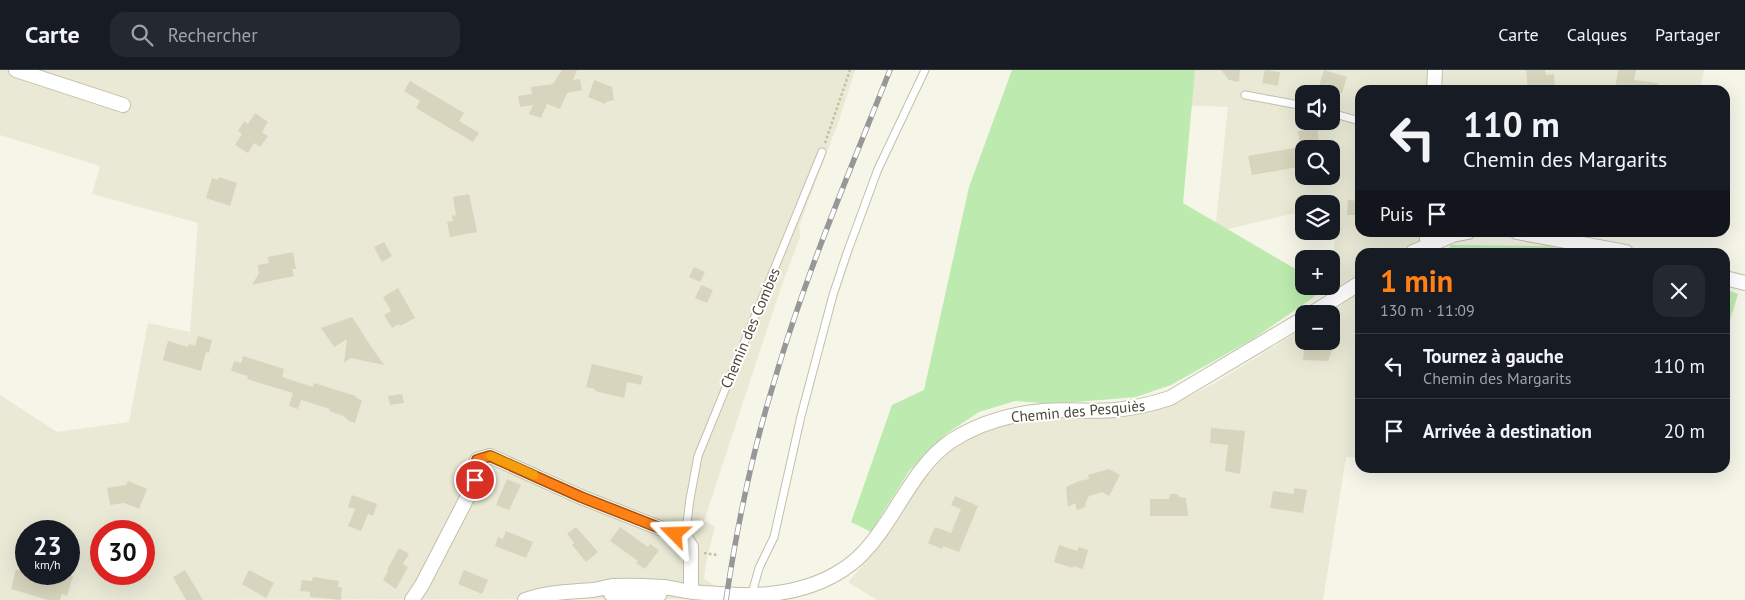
<!DOCTYPE html>
<html lang="fr">
<head>
<meta charset="utf-8">
<style>
  :root { --surface:#171b24; --page:#242831; --text:#f1f3f6; --muted:#9ea1a6; --line:#363941; --accent:#ff8115 }
  body { margin:0; font-family:"PT Sans",sans-serif; background:var(--page); color:var(--text); height:100vh; display:flex; flex-direction:column; font-size:19px; white-space:nowrap }
  * { box-sizing:border-box; margin:0 }
  p { font-size:16px; color:var(--muted) }
  .icon { flex:none; width:28px; height:28px; fill:none; stroke:currentColor; stroke-width:2; stroke-linecap:round; stroke-linejoin:round }
  .map { position:relative; flex:1; overflow:hidden }
  .sheet { position:absolute; left:1355px; top:178px; width:375px; height:225px; display:flex; flex-direction:column; background:var(--surface); border-radius:15px; box-shadow:0 5px 20px #0002 }
  .sheet>* { flex:none }
  .top-card { position:absolute; left:1355px; top:15px; width:375px; height:152px; border-radius:15px; box-shadow:0 5px 20px #0002; background:#171b24; color:var(--text); overflow:hidden }
  .buttons { position:absolute; left:1295px; top:15px; display:grid; gap:10px }
  .buttons a { display:grid; place-items:center; width:45px; height:45px; border-radius:10px; background:var(--surface); box-shadow:0 5px 20px #0002; font-size:25px }
  .speed { position:absolute; left:15px; top:450px; display:flex; gap:10px; font-size:25px; font-weight:700; text-align:center }
  .speed>* { display:grid; place-content:center; width:65px; height:65px; border-radius:50%; background:var(--surface); box-shadow:0 5px 20px #0002; line-height:1 }
  .speed small { font-size:12px; font-weight:400 }
  .speed .limit { border:8px solid #d22; background:#fff; color:#111 }
  .pin { position:absolute; display:grid; place-items:center; width:42px; height:42px; color:#fff; margin:-21px; border:2px solid #fff; border-radius:50%; box-shadow:0 1px 5px #0007 }
  .me { position:absolute; width:55px; margin:-28px; rotate:292deg; stroke-linejoin:round; filter:drop-shadow(0 0 4px #0008) }
  .turn { display:flex; align-items:center; gap:18px; height:105px; padding:0 25px; font-size:22px }
  .turn .icon { width:65px; height:65px; stroke-width:2.5 }
  .turn b { display:block; font-size:35px; line-height:42px }
  .then { display:flex; align-items:center; height:48px; padding:0 25px; background:#0003; gap:10px; font-size:19px }
  .round { display:grid; place-items:center; flex:none; width:52px; height:52px; border-radius:15px; background:var(--page) }
  .summary { display:flex; align-items:center; justify-content:space-between; height:85px; padding:0 25px }
  h1 { font-size:30px; font-weight:600; line-height:38px; color:var(--accent) }
  ul { padding:0; list-style:none }
  li { display:flex; align-items:center; gap:15px; height:65px; padding:0 25px; border-top:1px solid var(--line) }
  li div { flex:1 }
  li b { display:block; font-size:19px }
  li em { font-style:normal }
  header { display:flex; align-items:center; gap:30px; box-sizing:border-box; height:70px; padding:0 25px; background:var(--surface); border-bottom:1px solid var(--line) }
  header strong { font-size:24px }
  nav { display:flex; gap:28px; margin-inline-start:auto; font-size:18px }
  .search { width:350px; height:45px; background:var(--page); display:flex; align-items:center; gap:12px; box-sizing:border-box; padding:0 18px; border-radius:15px; color:var(--muted); font-size:19px }
  .map>svg:first-child { display:block }
  .residential { fill:#e9e9d6; fill-rule:evenodd }
  .green { fill:#bdebaf }
  .building { fill:#d7d5bd }
  .lines { fill:none; stroke-linecap:round; stroke-linejoin:round }
  .lane-casing { stroke:#c1c0aa; stroke-width:9 }
  .street-casing { stroke:#c1c0aa; stroke-width:16 }
  .path { stroke:#c3c19b; stroke-width:2.5; stroke-dasharray:2.5 2.5; stroke-linecap:butt }
  .lane { stroke:#fff; stroke-width:7 }
  .street { stroke:#fff; stroke-width:14 }
  .rail-casing { stroke:#979797; stroke-width:5.5 }
  .rail { stroke:#fff; stroke-width:4; stroke-dasharray:11; stroke-linecap:butt }
  .route-casing { stroke:#a6540e; stroke-width:12 }
  .route { stroke:#ff8115; stroke-width:9 }
  .slow { stroke:#f59e0b; stroke-width:9 }
  .labels { text-anchor:middle; dominant-baseline:central; stroke-width:4; stroke-linejoin:round; paint-order:stroke }
  .street-label { font-size:15px; fill:#494736; stroke:#fff }
</style>
</head>
<body>
<header>
<strong>Carte</strong>
<div class="search"><svg class="icon" aria-label="search" viewBox="0 0 24 24"><circle cx="10" cy="10" r="6"/><path d="M15 15l6 6"/></svg>Rechercher</div>
<nav><a>Carte</a><a>Calques</a><a>Partager</a></nav>
</header>
<div class="map">
<svg width="1745" height="530" viewBox="0 0 1745 530">
  <rect width="100%" height="100%" fill="#f5f5e8"/>
  <path class="residential" d="M0 0H855L839 50 799 156 800 167 779 223 704 451 715 457 707 488 704 508 715 516 713 529 0 530V325L57 362 129 352 148 253 190 262 198 153 92 124 100 96 0 65ZM26 461H69V504H26ZM101 461H144V504H101Z
    M1164 0H1704L1700 20H1360V162L1438 163 1436 182H1360V387H1346L1323 530H877L848 512 881 475 919 415 949 382 978 364 1011 353 1069 348 1128 346 1170 336 1215 313 1304 258V271H1331V244H1328L1343 234 1331 211 1337 141H1331V134H1304V141L1215 162 1228 37 1158 34ZM1304 24H1331V51H1304ZM1304 79H1331V106H1304Z"/>
  <path class="green" d="M1012 0H1195L1183 133 1304 204V216H1324L1327 218 1253 269 1171 315 1136 327 1053 334 1015 331 979 342 946 364 909 401 871 462 851 452 892 335 924 320 969 117Z
    M1451 175 1547 176 1577 182H1446Z
    M1725 219 1738 224 1725 267Z"/>
  <path class="building" d="M562 0H577L573 10 580 9 582 20 567 23 560 39 547 34 541 48 529 44 533 35 520 37 518 26 532 24 531 17 553 14Z
    M1221 0H1240L1239 12 1229 10Z
    M1265 0 1280 2 1278 16 1262 13Z
    M1324 0 1347 7 1342 23 1319 16Z
    M1526 0H1545L1546 5 1554 4 1555 18 1528 20Z
    M1618 0H1636L1634 10 1658 13 1657 20H1615Z
    M594 10 612 17 614 30 606 32 605 34 588 27Z
    M410 11 464 43 459 51 479 63 473 72 416 38 420 31 404 21Z
    M255 43 268 52 262 62 268 66 260 77 254 73 248 83 235 75 242 64 238 61 244 51 248 54Z
    M1317 58 1320 79H1304V96L1252 105 1248 86 1300 77 1298 61Z
    M219 107 237 113 230 136 206 128 212 108 218 110Z
    M469 124 477 162 450 167 447 152 453 151 452 146 456 145 453 127Z
    M1348 130 1359 131 1358 145H1347Z
    M384 172 392 186 382 192 374 177Z
    M293 182 296 199H292L294 206 252 215 259 203 258 195 269 193 268 187Z
    M694 197 705 202 700 212 689 207Z
    M701 215 713 220 707 233 695 228Z
    M398 218 415 248 400 256 399 254 392 258 384 245 391 241 383 227Z
    M352 247 370 275 384 295 351 288 344 293 347 269 334 277 321 258Z
    M198 266 212 270 209 283 206 282 201 301 163 290 168 271 188 277 189 274 195 276Z
    M1299 271H1335L1328 291 1303 290 1304 280Z
    M243 286 284 299 282 307 313 317 314 313 356 326V328L362 330 355 353 349 351 344 346 329 341 330 339 301 330 298 339 289 336 293 323 247 309 248 306 231 301 234 291 241 293Z
    M592 294 643 306 641 315 627 312 624 328 595 321V319L586 317Z
    M402 324 404 333 390 335 388 326Z
    M1211 358 1245 361 1240 404 1225 401 1228 375 1210 373Z
    M1109 399 1120 405 1109 426 1102 422 1089 426 1085 434 1086 437 1077 440 1075 433 1068 437 1066 417 1079 411 1089 409 1088 405Z
    M507 409 521 415 509 440 496 435Z
    M128 411 147 419 139 439 124 433 110 435 107 418 126 415Z
    M1294 418 1307 420 1303 443 1270 438 1273 421 1294 424Z
    M1170 424H1177L1179 427 1186 428 1188 446H1150V429H1169Z
    M352 425 377 434 373 446 368 444 361 461 348 456 355 439 348 437Z
    M955 426 978 436 959 482 943 476 942 479 928 473 935 457 951 463 961 439 951 435Z
    M576 457 598 482 586 492 572 475 574 473 567 464Z
    M620 457 648 477 650 474 659 480 645 499 636 493 638 491 610 471Z
    M506 461 533 472 526 488 495 476 498 467 503 469Z
    M1059 475 1077 481 1079 477 1088 480 1083 499 1073 496V498L1054 492Z
    M399 478 409 484 403 494 408 497 396 519 383 510 388 501 387 500Z
    M16 499 26 504 59 512 61 504 73 506 67 526 62 524 60 530H48L11 519Z
    M185 500 203 530H186L173 507Z
    M249 500 274 513 266 528 242 514Z
    M464 500 488 510 482 524 458 514Z
    M313 507 339 511 338 517H342L341 530 310 527V522L300 521 302 510 312 511Z"/>
  <g class="lines">
    <g class="lane-casing">
      <path id="lane" d="M1245 25 1304 36
        M1331 43 1360 51
        M685 468 690 429 698 386 822 82
        M751 527 759 498 774 467 801 346 833 225 847 183 878 99 925 0"/>
    </g>
    <g class="street-casing">
      <path id="street" d="M16 0 123 35
        M1434 20 1435 0
        M1426 162 1428 175
        M1517 162 1626 182
        M1413 182 1453 165 1468 162
        M1725 208 1745 213
        M1311 244 1360 213
        M611 524 629 526 659 525
        M412 530 422 515 468 426 475 410 477 390 490 386 581 427 685 468 691 477V521
        M525 530C547 522 569 522 592 520 599 519 607 517 614 516 630 515 647 516 663 517 673 518 683 521 693 522 731 525 767 529 805 517 826 511 848 499 863 483 896 449 911 399 951 371 979 353 1011 344 1043 341 1067 339 1091 342 1115 340 1134 338 1152 334 1170 328L1304 248"/>
    </g>
    <path class="path" d="M825 73 850 0
      M704 483 717 485"/>
    <use href="#lane" class="lane"/>
    <use href="#street" class="street"/>
    <g class="rail-casing">
      <path id="rail" d="M726 530C737 456 752 383 774 312 805 206 849 103 890 0"/>
    </g>
    <use href="#rail" class="rail"/>
  </g>
  <g class="lines">
    <g class="route-casing">
      <path id="route" d="M475 410 477 390 490 386 581 427 675 464"/>
    </g>
    <use href="#route" class="route"/>
    <path class="slow" d="M491 386 534 405"/>
  </g>
  <g class="labels">
    <g class="street-label">
      <text transform="translate(750 258) rotate(-67)">Chemin des Combes</text>
      <text transform="translate(1078 341) rotate(-5)">Chemin des Pesquiès</text>
    </g>
  </g>
</svg>
<div class="buttons">
<a><svg class="icon" aria-label="sound" viewBox="0 0 24 24"><path d="M4 9h4l5-4v14l-5-4H4zM17 9q2 3 0 6"/></svg></a>
<a><svg class="icon" aria-label="search" viewBox="0 0 24 24"><circle cx="10" cy="10" r="6"/><path d="M15 15l6 6"/></svg></a>
<a><svg class="icon" aria-label="layers" viewBox="0 0 24 24"><path d="M12 4l9 5-9 5-9-5zM3 14l9 5 9-5"/></svg></a>
<a>+</a>
<a>−</a>
</div>
<div class="speed"><div>23<small>km/h</small></div><div class="limit">30</div></div>
<div class="pin" style="left:475px;top:410px;background:#d93025"><svg class="icon" aria-label="arrive" viewBox="0 0 24 24"><path d="M6 21V4h12l-3 4 3 4H6"/></svg></div>
<svg class="me" style="left:675px;top:464px" viewBox="-20 -20 40 40"><path d="M0-17L14 15 0 8-14 15z" fill="#ff8115" stroke="#fff" stroke-width="4"/></svg>
<div class="top-card">
<div class="turn"><svg class="icon" aria-label="left" viewBox="0 0 24 24"><path d="M17 20v-9H6M10 6l-5 5 5 5"/></svg><div><b>110 m</b>Chemin des Margarits</div></div>
<div class="then">Puis<svg class="icon" aria-label="arrive" viewBox="0 0 24 24"><path d="M6 21V4h12l-3 4 3 4H6"/></svg></div>
</div>
<section class="sheet">
<div class="summary"><div><h1>1 min</h1><p>130 m · 11:09</p></div><a class="round"><svg class="icon" aria-label="close" viewBox="0 0 24 24"><path d="M6 6l12 12M18 6L6 18"/></svg></a></div>
<ul>
<li><svg class="icon" aria-label="left" viewBox="0 0 24 24"><path d="M17 20v-9H6M10 6l-5 5 5 5"/></svg><div><b>Tournez à gauche</b><p>Chemin des Margarits</p></div><em>110 m</em></li>
<li><svg class="icon" aria-label="arrive" viewBox="0 0 24 24"><path d="M6 21V4h12l-3 4 3 4H6"/></svg><div><b>Arrivée à destination</b></div><em>20 m</em></li>
</ul>
</section>
</div>
</body>
</html>
